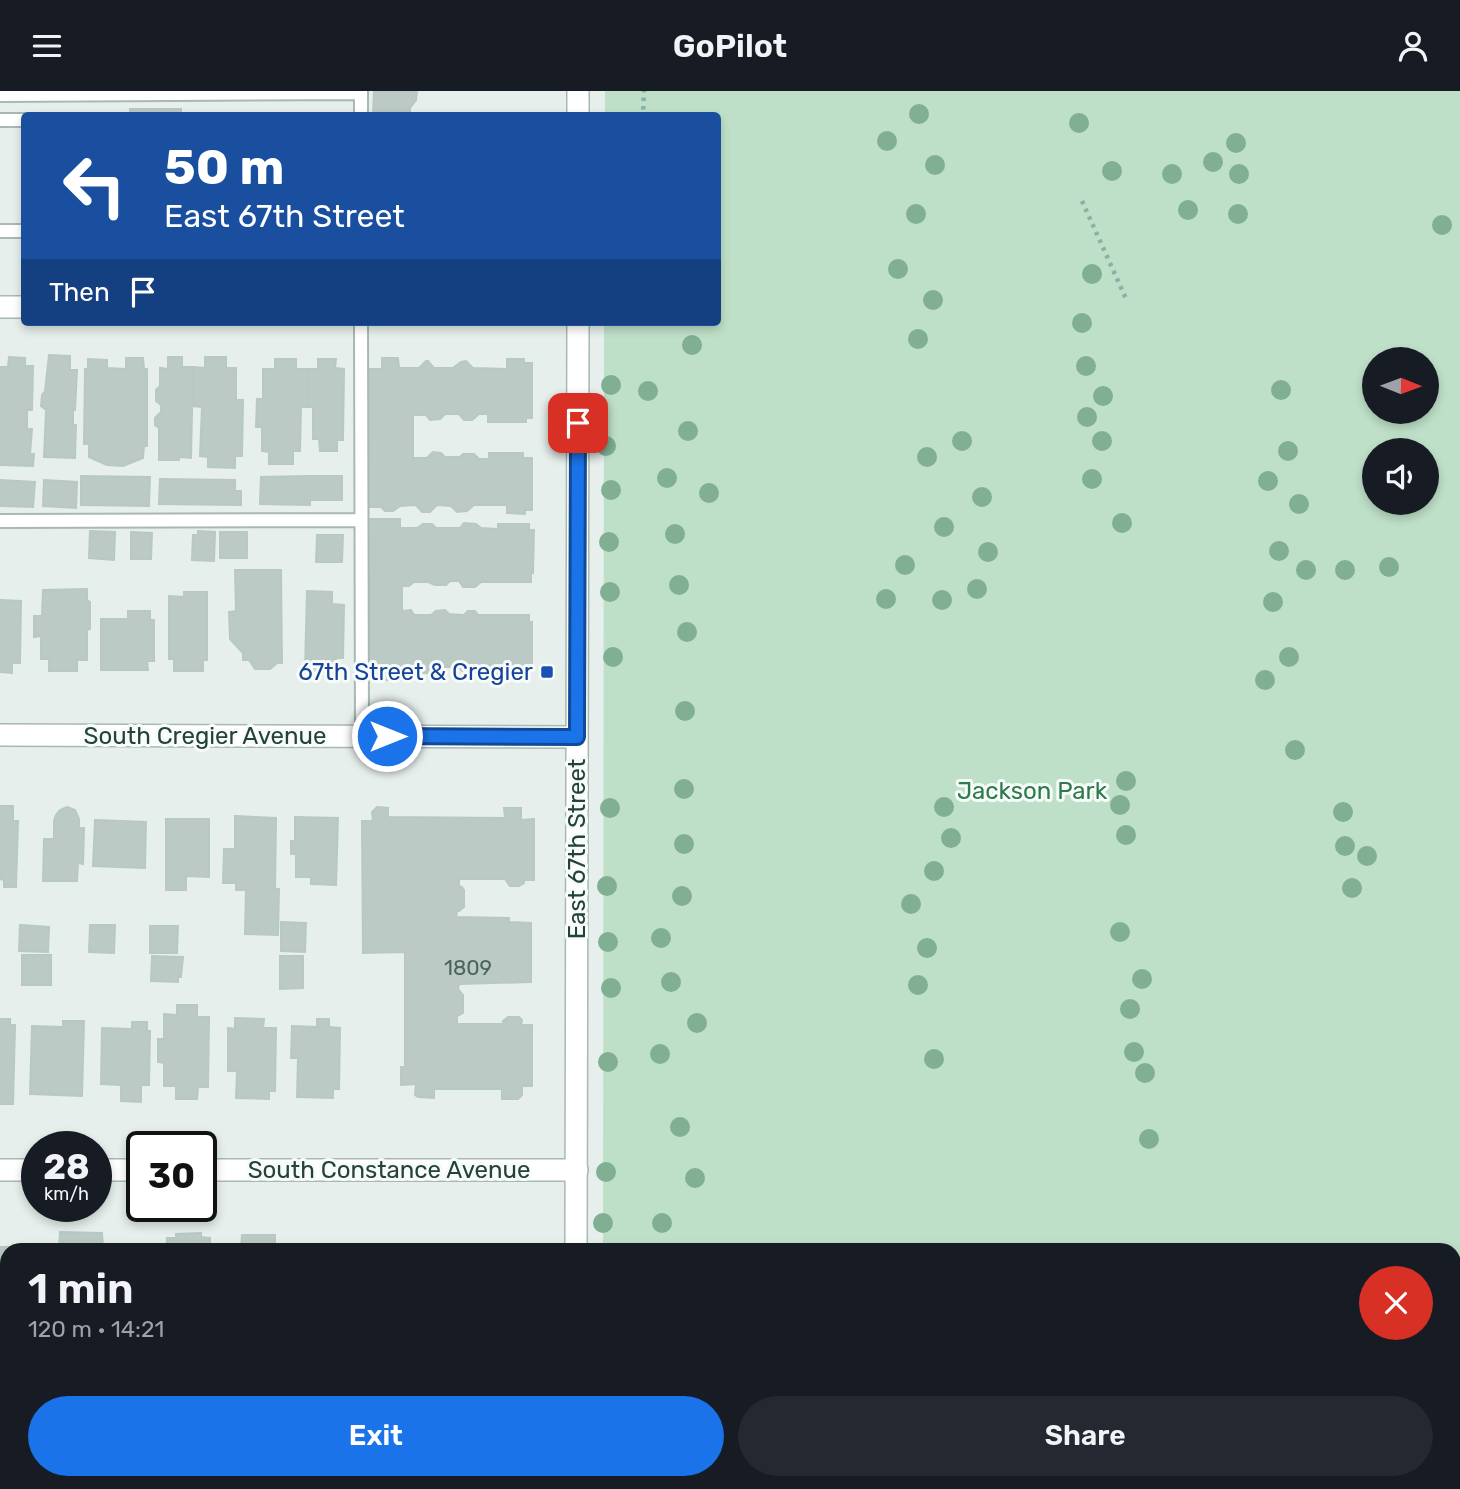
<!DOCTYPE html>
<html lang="en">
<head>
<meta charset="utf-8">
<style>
  :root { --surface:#171b24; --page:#242831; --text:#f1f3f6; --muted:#9ea1a6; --accent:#1a73e8 }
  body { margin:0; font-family:Rubik,sans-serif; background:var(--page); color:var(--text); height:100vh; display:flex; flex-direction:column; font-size:26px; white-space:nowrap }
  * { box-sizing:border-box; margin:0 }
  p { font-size:23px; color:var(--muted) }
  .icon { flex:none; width:38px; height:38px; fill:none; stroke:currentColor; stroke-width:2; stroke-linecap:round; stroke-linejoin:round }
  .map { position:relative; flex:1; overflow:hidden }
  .panel { position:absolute; left:0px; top:1152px; width:1461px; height:247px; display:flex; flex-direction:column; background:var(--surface); border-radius:21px 21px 0 0; box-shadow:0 4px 10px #0003 }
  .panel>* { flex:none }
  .banner { position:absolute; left:21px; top:21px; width:700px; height:214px; border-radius:7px; box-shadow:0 4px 10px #0003; background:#1a4fa0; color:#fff; overflow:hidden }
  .needle { width:46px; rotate:91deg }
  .buttons { position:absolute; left:1362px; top:256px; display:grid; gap:14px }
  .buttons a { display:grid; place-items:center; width:77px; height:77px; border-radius:50%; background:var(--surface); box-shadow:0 4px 10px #0003; font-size:35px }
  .speed { position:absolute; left:21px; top:1040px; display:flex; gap:14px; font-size:35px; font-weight:700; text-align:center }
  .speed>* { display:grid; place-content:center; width:91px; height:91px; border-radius:50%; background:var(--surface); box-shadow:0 4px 10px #0003; line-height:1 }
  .speed small { font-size:18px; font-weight:400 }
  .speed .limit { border:4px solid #111; border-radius:10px; background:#fff; color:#111 }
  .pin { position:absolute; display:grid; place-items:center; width:60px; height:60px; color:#fff; margin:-30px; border-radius:14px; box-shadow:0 4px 10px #0006 }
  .me { position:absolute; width:77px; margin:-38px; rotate:90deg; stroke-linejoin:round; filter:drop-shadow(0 0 5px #0008) }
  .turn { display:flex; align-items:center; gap:24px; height:147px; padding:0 28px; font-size:32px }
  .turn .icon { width:91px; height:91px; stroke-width:2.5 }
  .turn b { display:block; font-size:49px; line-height:60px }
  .then { display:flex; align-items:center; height:66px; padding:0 28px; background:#0003; gap:14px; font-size:26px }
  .round { display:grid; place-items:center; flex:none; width:74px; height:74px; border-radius:37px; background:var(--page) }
  .head { display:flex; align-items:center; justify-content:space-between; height:119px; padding:0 28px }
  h1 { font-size:42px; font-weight:600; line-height:52px }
  .cta { display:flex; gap:14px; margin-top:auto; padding:14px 28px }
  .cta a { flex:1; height:80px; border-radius:42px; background:var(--accent); color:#fff; font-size:28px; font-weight:600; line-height:80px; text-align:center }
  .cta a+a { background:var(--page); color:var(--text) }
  header { display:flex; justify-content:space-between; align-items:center; height:91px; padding:0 28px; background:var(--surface); font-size:32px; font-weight:600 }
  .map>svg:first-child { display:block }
  .green { fill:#bfe0c8; fill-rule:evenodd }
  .building { fill:#bbcac4; stroke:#b8c9c2; stroke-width:2 }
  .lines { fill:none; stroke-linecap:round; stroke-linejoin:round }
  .service-casing { stroke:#a8b8b2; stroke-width:16 }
  .minor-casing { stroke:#a8b8b2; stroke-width:24 }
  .tertiary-casing { stroke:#a8b8b2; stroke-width:24 }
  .path { stroke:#86b3a5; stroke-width:4.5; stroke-dasharray:3.5 5; stroke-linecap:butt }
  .service { stroke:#fff; stroke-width:12 }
  .minor { stroke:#fff; stroke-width:21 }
  .tertiary { stroke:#fff; stroke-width:21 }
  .tree { fill:#80af93 }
  .route-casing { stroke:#114b97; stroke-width:18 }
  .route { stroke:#1a73e8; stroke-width:12 }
  .transit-dot { fill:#1a4fb4; stroke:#f7fbf9; stroke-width:2.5 }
  .labels { text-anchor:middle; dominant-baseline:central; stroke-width:6; stroke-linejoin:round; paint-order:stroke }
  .number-label { font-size:21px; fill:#4a645c }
  .transit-label { font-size:24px; fill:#164399; stroke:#f7fbf9; text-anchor:end }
  .street-label { font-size:24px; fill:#24423a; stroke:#f7fbf9 }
  .park-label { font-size:24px; fill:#2d7a4b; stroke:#f7fbf9 }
</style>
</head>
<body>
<header><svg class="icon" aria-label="menu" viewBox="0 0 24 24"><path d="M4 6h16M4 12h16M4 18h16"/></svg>GoPilot<svg class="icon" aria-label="person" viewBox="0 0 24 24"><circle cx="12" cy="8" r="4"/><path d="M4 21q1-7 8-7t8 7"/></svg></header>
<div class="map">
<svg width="1460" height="1398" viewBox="0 0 1460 1398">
  <rect width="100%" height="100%" fill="#e6efeb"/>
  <path class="green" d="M605 0H1460V1398H603V1391H1454V1158H603L604 231H718V24H605ZM1374 268H1426V320H1374ZM1374 359H1426V411H1374Z"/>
  <path class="building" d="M374 0H417L416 9 410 17V24H460H373Z
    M130 18H181V24H130Z
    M49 264 70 265V279H77L75 319 73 318V334H76L75 367 44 366 46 319 41 315 42 304 45 300Z
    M9 266 25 267V275H33L32 319H27V338H32L30 363H34L33 375 0 374V276H8Z
    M168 266H182V276H193L191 367 179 366V369H159V337L155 334V327L161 321V314L156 310V299L160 295V277L168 278Z
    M205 266H226V277H236V309H243L242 365H235V377L208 376V366L200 365 202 316 192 315 193 276 205 277Z
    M126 267H143L144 278H147V355H144L143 367 123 375 107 374 89 366V353H84L85 278H88V268L107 269V277L126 278Z
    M382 267H398L399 277H419L426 270H428L434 277H453L461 271 466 270 473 277 507 278V268H524V272H532V327H526V331H488V323H479L472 329H464L459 323H445L440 328 430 329 426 324H413V367H427L433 361 441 362 445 366H460L463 363H474L479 368H489V362H523V367H532V419H525V423L507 422V414H474L467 420 457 421 451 415 437 414 430 421H422L416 414 400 415 393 420H385L381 416H367V278H382Z
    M275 268H296V278H308L307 316H301L300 360H293V373H269V361L262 360V336H256L257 308H263V278H275Z
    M318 268H336L335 277 344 278 343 349H337V360H320L319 348H313V316H307L308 278H318Z
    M81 385 150 386 149 415 81 414Z
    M308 385H342V409H310V414L260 413 261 386Z
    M160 388 235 389V400H241V414L159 413Z
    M0 389 35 391 33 416 0 415Z
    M44 389 77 391 76 417 43 415Z
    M366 428H400V437H417L423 433H432L436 437H460L464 432 476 433 481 437 498 438V433H529V439H534L533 482H531V491H481L475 496H463L459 490H450L446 494H435L428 491H414L409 495H402V520L411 519 414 524H431L436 520 445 519 449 523 464 524 468 520H475L478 524H529V531H532V576H530L529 589 497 588V577H481L475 582 463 581 459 576H437L430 582H422L418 577H401V589H382V586H370V579H365Z
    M90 440 115 441 114 469 89 467Z
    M198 440 215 441 214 470 192 469 193 444H198Z
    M131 441 152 442 151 468H131Z
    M220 441H247V467H220Z
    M317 444H343L342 471H316Z
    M235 479H281L282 572H277L270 578H255L249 569H243V562L230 548 229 521 236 520Z
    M87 498V509L90 511V538L87 539V569H77V580H49V568H41V545L34 546V525H42L43 499Z
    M307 500 332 501V513L344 514 343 567H336V581L305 580Z
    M184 501H207V569H203V580H174V568H169V505L184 506Z
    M0 509 21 510 20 572H12V582L0 581Z
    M128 520H150V529H154V570H147L148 579H101V528H128Z
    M0 715H13V730H18L16 796H4V789L0 788Z
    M67 716 75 719 79 728V737H84L83 773 78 772 77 790H43L44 748H54V730L56 724 60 719Z
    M377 716 388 717V726L505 727 504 717H521V729L534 728V789H524V792L519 795H510L505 788H459V795L462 796 464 799V816L459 820H457L456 826 509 827V831L531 832V891L459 893 458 898 463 904V922L457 925V933H503V930L508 926H519L522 929 521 934H532V995H522V1004L518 1008H502V998H434V1007L418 1006 415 1004 416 993 401 994V976H405V861L363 862 362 730H373L372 721Z
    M235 725 276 727 275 798H279L278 844 245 843 246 799H236V792H223L224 758H235Z
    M295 726 338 727 336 794 311 793V786H296V763H291V750H295Z
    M166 728H209V786L186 785V799H166Z
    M95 729 146 731 145 777 93 775Z
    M281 831 306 832 305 861 281 860Z
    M20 834 49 836 48 861 19 860Z
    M90 834H115L114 862 89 861Z
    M150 835H178L177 862H150Z
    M22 864H51V894H22Z
    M152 865 183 866 181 886H178V891L151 890Z
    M280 865H303V897L280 898Z
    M177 914H197V926H209L208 996H198L197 1008H176V995H164V972L158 971V948H164V923L177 924Z
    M235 927 264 928 263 937H276L275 1000H269V1008L236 1007 237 980H228V937L235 938Z
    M0 928H10V934H15L13 1013H0Z
    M317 928H329V936L340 937 339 998H333V1007L297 1006 298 967H291L292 935 317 936Z
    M63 930H84L82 1005 30 1003 32 935 63 936Z
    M132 931H147V940H150L149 994H141V1011L121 1010V994L101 993 102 937 132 938Z
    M60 1141 102 1142 103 1155H109V1158H59Z
    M201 1142V1146L210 1147V1158H167V1147H176V1143Z
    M242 1144H275V1158H241Z
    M447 1154 524 1156V1158H447Z
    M0 1156H20V1158H7V1232H0Z
    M346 1157H377V1158H346Z
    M0 1365H7V1391H20V1398H0Z
    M60 1391H165V1393L169 1391V1398H60Z
    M226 1391H272V1398H225Z
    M304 1391H350V1398H304Z
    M476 1391H526V1398H471V1396L476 1395Z"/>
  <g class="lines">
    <g class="service-casing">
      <path id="service" d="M0 4 361 2
        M361 24V0
        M0 29H24
        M0 140H24
        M361 231 362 645
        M0 430 361 429"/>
    </g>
    <g class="minor-casing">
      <path id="minor" d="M0 216H24
        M0 644 577 646
        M0 1079H37
        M96 1079H142
        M201 1079H577"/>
    </g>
    <g class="tertiary-casing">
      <path id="tertiary" d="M578 24V0
        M576 1158 578 231
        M576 1398V1391"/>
    </g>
    <path class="path" d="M623 24H643L644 0
      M1082 110 1127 210
      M806 1398 807 1391"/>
    <use href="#service" class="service"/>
    <use href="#minor" class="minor"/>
    <use href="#tertiary" class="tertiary"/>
  </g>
  <g class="tree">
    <circle cx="919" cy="23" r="10"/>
    <circle cx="1079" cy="32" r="10"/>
    <circle cx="887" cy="50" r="10"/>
    <circle cx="1236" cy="52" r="10"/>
    <circle cx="1213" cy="71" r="10"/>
    <circle cx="935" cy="74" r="10"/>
    <circle cx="1112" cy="80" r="10"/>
    <circle cx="1172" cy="83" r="10"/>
    <circle cx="1239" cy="83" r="10"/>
    <circle cx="1188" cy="119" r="10"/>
    <circle cx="916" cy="123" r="10"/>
    <circle cx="1238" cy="123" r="10"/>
    <circle cx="1442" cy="134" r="10"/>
    <circle cx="898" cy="178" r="10"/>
    <circle cx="1092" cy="183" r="10"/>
    <circle cx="933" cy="209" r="10"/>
    <circle cx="1082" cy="232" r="10"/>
    <circle cx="918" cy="248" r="10"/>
    <circle cx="692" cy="254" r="10"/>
    <circle cx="1086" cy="275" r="10"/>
    <circle cx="611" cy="294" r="10"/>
    <circle cx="1281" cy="299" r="10"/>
    <circle cx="648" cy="300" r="10"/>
    <circle cx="1103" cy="305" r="10"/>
    <circle cx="1087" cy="326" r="10"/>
    <circle cx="688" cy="340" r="10"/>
    <circle cx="962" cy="350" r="10"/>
    <circle cx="1102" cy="350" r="10"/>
    <circle cx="606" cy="355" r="10"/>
    <circle cx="1288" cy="360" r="10"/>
    <circle cx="927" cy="366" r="10"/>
    <circle cx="667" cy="387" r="10"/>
    <circle cx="1092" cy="388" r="10"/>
    <circle cx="1268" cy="390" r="10"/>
    <circle cx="611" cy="399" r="10"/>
    <circle cx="709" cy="402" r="10"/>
    <circle cx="982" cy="406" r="10"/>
    <circle cx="1299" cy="413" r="10"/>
    <circle cx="1122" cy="432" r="10"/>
    <circle cx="944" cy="436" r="10"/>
    <circle cx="675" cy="443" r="10"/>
    <circle cx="609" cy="451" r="10"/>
    <circle cx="1279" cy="460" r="10"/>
    <circle cx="988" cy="461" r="10"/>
    <circle cx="905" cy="474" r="10"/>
    <circle cx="1389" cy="476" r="10"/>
    <circle cx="1306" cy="479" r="10"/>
    <circle cx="1345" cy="479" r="10"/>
    <circle cx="679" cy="494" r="10"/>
    <circle cx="977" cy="498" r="10"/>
    <circle cx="610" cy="501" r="10"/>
    <circle cx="886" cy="508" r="10"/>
    <circle cx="942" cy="509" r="10"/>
    <circle cx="1273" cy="511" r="10"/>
    <circle cx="687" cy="541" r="10"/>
    <circle cx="613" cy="566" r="10"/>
    <circle cx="1289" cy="566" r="10"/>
    <circle cx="1265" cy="589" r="10"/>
    <circle cx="685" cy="620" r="10"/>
    <circle cx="1295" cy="659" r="10"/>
    <circle cx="1126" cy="690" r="10"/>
    <circle cx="684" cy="698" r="10"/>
    <circle cx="1120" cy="714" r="10"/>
    <circle cx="944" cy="716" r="10"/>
    <circle cx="610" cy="717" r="10"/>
    <circle cx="1343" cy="721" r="10"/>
    <circle cx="1126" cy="744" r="10"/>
    <circle cx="951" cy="747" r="10"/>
    <circle cx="684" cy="753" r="10"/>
    <circle cx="1345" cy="755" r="10"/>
    <circle cx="1367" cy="765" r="10"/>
    <circle cx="934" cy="780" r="10"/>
    <circle cx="607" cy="795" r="10"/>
    <circle cx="1352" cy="797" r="10"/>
    <circle cx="682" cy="805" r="10"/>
    <circle cx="911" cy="813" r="10"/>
    <circle cx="1120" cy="841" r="10"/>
    <circle cx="661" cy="847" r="10"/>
    <circle cx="608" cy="851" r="10"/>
    <circle cx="927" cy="857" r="10"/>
    <circle cx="1142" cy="888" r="10"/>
    <circle cx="671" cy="891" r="10"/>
    <circle cx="918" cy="894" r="10"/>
    <circle cx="611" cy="897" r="10"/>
    <circle cx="1130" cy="918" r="10"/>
    <circle cx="697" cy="932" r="10"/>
    <circle cx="1134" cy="961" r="10"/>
    <circle cx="660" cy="963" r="10"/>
    <circle cx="934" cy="968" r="10"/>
    <circle cx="608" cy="971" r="10"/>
    <circle cx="1145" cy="982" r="10"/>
    <circle cx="680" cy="1036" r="10"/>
    <circle cx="1149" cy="1048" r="10"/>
    <circle cx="606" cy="1081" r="10"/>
    <circle cx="695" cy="1087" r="10"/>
    <circle cx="603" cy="1132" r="10"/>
    <circle cx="662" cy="1132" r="10"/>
  </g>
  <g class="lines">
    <g class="route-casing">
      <path id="route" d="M387 645 577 646 578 332"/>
    </g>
    <use href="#route" class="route"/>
  </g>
  <rect class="transit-dot" x="540" y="574" width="14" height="14" rx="3.5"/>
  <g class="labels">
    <g class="number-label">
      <text x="468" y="876">1809</text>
    </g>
    <g class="transit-label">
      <text x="533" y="581">67th Street &amp; Cregier</text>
    </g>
    <g class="street-label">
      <text x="205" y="645">South Cregier Avenue</text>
      <text transform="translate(577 758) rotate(-90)">East 67th Street</text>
      <text x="389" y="1079">South Constance Avenue</text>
    </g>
    <g class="park-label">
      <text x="1032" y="700">Jackson Park</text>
    </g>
  </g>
</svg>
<div class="buttons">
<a><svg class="needle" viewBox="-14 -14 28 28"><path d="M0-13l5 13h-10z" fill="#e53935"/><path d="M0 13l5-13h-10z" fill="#9ea1a6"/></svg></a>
<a><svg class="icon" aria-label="sound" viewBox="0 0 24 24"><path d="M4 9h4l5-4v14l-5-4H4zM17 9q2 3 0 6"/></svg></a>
</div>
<div class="speed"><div>28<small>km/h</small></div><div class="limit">30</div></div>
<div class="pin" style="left:578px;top:332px;background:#d93025"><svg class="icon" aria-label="arrive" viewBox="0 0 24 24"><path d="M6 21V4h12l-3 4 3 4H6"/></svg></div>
<svg class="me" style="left:387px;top:645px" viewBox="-20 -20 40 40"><circle r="17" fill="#1a73e8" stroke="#fff" stroke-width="3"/><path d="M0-11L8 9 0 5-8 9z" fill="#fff"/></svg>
<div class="banner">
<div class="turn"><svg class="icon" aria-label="left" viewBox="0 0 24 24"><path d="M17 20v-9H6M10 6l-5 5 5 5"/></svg><div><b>50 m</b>East 67th Street</div></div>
<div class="then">Then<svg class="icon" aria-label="arrive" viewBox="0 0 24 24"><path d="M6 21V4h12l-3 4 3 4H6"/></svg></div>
</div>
<section class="panel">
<div class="head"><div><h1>1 min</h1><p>120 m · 14:21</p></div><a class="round" style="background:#d93025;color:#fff"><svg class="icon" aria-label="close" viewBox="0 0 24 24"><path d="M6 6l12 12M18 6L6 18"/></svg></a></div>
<div class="cta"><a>Exit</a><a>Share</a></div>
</section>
</div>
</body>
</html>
